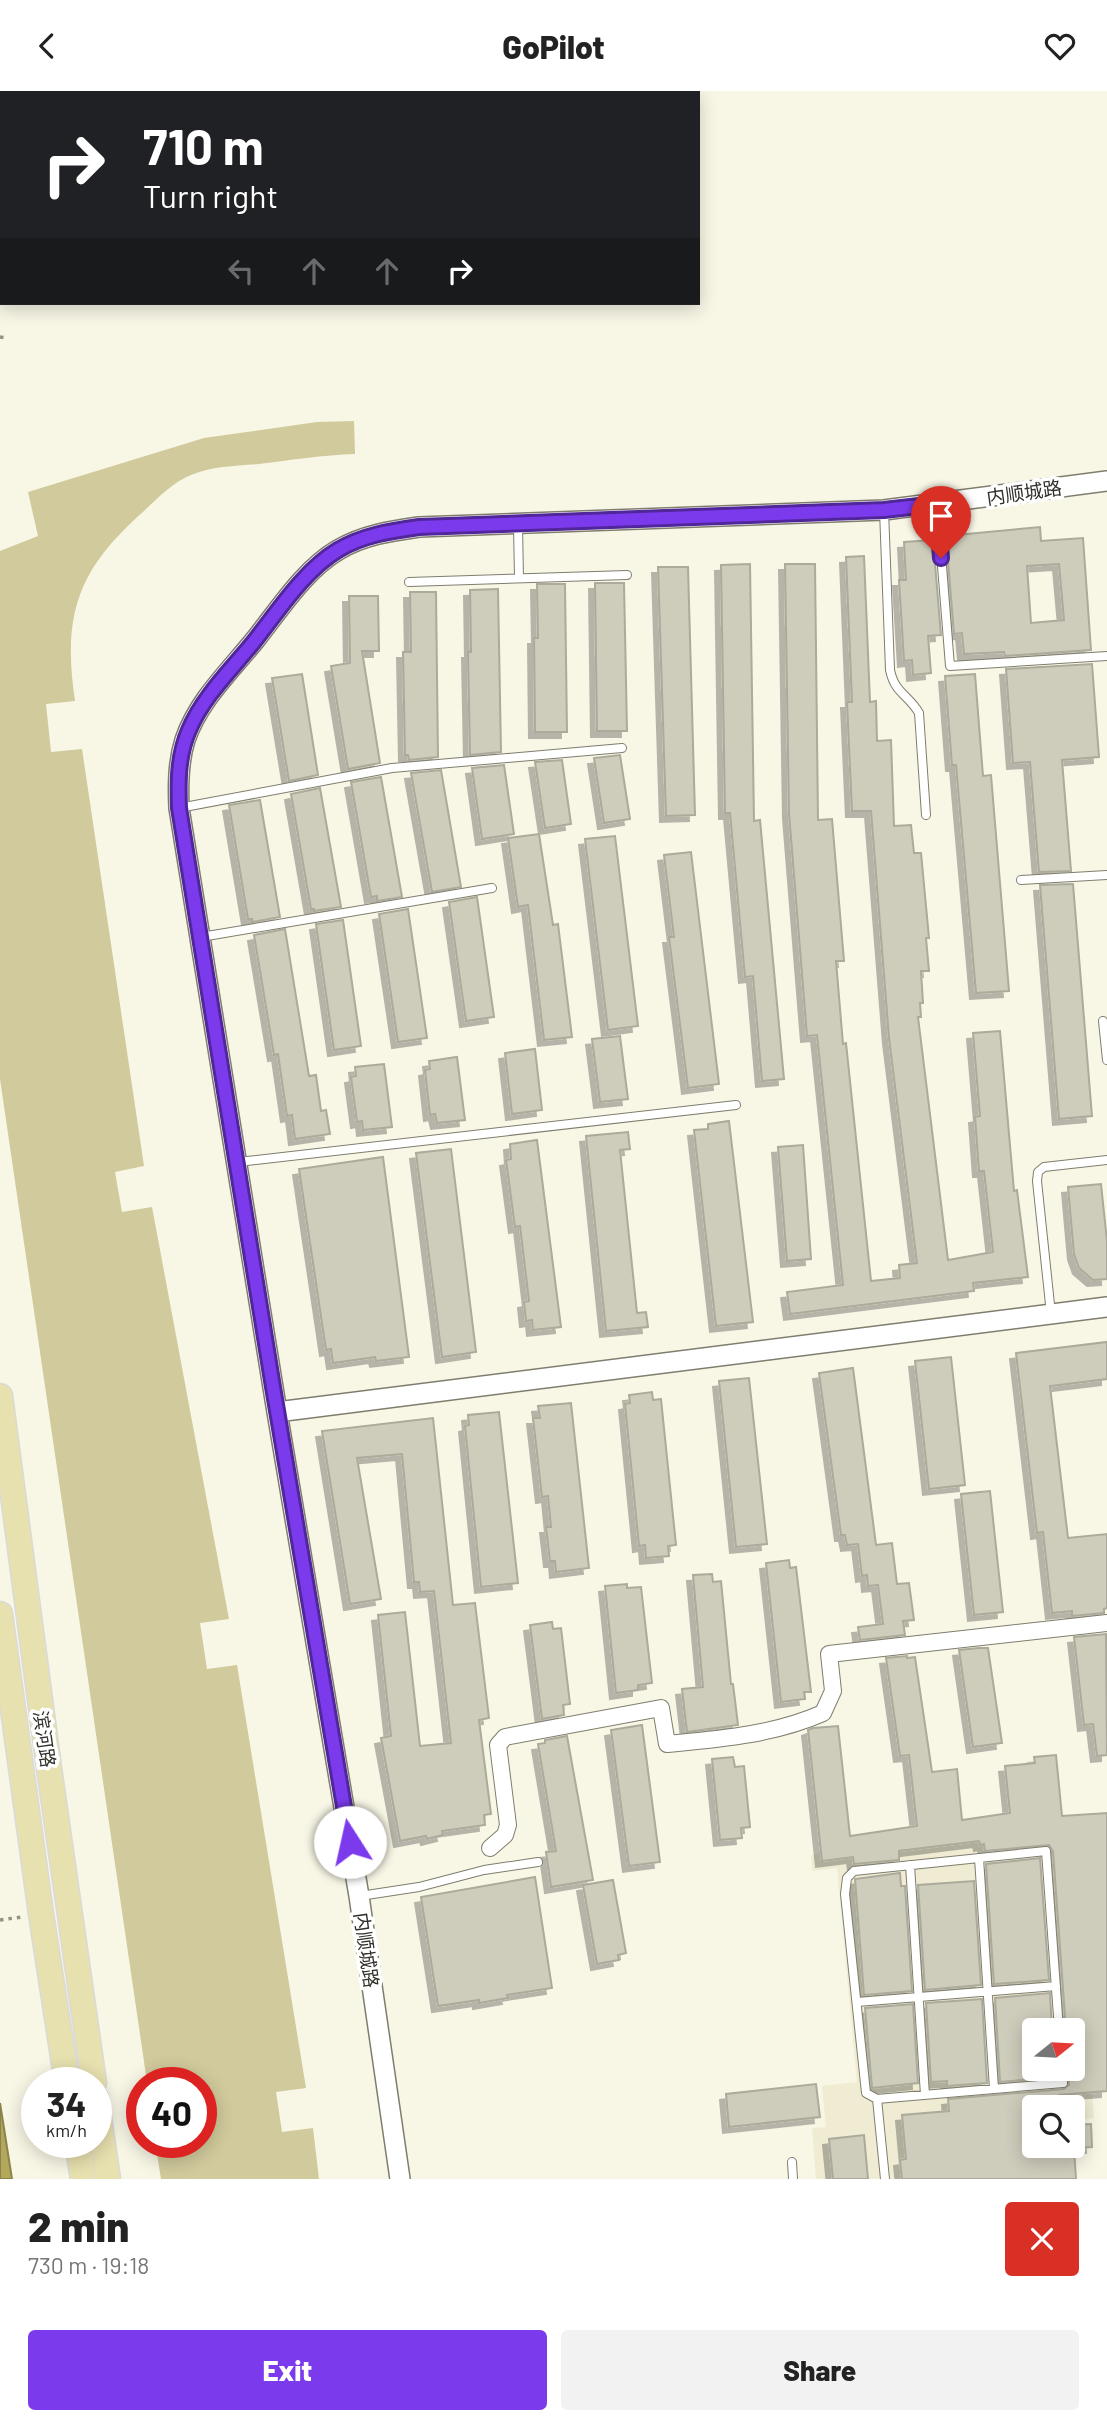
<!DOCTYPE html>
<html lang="en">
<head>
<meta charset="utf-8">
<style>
  :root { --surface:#fff; --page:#f2f2f2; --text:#222; --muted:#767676; --accent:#7c3aed }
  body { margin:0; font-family:Barlow,"Noto Sans SC",sans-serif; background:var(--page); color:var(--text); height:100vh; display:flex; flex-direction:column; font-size:26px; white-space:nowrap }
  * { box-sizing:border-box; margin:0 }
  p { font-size:23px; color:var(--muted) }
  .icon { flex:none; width:38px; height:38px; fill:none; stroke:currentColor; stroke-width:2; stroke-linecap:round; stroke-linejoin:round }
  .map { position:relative; height:2088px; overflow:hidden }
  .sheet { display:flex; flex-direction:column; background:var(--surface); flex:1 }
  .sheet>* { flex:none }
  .hud { position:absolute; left:0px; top:0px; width:700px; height:214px; box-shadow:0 4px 18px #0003; background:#202124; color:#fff; overflow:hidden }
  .needle { width:46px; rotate:72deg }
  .buttons { position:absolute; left:1022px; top:1927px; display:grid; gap:14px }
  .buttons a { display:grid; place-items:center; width:63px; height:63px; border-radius:7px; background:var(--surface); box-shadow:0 4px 18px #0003; font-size:35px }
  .speed { position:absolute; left:21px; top:1976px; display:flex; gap:14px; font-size:35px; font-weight:700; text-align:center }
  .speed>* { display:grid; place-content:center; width:91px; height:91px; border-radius:50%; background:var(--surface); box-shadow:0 4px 18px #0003; line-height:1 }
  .speed small { font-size:18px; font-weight:400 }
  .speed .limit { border:10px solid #d22; background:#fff; color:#111 }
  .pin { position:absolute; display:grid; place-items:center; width:60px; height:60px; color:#fff; margin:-72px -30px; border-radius:50% 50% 50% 0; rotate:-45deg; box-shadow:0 0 7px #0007 }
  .pin .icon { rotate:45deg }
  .me { position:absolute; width:77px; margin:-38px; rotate:350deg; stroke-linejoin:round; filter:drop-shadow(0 0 5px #0008) }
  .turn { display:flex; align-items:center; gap:24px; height:147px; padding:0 28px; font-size:32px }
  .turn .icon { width:91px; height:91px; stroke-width:2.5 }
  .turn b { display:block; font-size:49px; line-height:60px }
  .lanes { display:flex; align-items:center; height:66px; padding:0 28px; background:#0003; justify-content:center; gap:35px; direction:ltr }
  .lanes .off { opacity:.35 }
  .round { display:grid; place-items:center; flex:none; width:74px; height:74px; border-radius:7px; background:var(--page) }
  .overview { display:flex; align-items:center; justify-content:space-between; height:119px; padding:0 28px }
  h1 { font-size:42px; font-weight:800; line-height:52px }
  .button { display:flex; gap:14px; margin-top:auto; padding:14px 28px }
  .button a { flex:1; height:80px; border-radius:7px; background:var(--accent); color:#fff; font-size:28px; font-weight:800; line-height:80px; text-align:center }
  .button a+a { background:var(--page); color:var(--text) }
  header { display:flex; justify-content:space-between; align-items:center; height:91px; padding:0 28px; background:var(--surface); font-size:32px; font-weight:800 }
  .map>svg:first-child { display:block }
  .built { fill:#efecd3; fill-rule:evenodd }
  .green { fill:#d0ca9c }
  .water { fill:#b2a75b; stroke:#8b834c; stroke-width:2 }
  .building { fill:#ceccbb; stroke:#acaa9a; stroke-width:2; fill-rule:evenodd; filter:url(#shadow) }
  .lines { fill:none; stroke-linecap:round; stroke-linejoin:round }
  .service-casing { stroke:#7f7d6e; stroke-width:10 }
  .minor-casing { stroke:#7f7d6e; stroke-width:18 }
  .tertiary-casing { stroke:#7f7d6e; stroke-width:22 }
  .primary-casing { stroke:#dadad9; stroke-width:27 }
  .path { stroke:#939286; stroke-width:3.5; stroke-dasharray:3.5 5; stroke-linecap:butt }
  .service { stroke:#fff; stroke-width:8 }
  .minor { stroke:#fff; stroke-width:16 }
  .tertiary { stroke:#fff; stroke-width:19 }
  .primary { stroke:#e7e0af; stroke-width:24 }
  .route-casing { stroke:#51269a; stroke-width:18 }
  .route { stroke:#7c3aed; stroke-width:12 }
  .labels { text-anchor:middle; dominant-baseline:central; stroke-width:7; stroke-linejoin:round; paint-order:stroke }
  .street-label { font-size:19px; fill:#31302a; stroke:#fff }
</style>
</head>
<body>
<header><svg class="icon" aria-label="back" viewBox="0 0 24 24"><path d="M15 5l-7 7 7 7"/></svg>GoPilot<svg class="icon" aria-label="heart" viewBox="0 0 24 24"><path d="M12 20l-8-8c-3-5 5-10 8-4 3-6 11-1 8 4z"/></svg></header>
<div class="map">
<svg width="1107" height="2088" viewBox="0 0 1107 2088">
  <defs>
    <filter id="shadow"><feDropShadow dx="-6" dy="6" stdDeviation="0" flood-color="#0004"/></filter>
  </defs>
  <rect width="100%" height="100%" fill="#f8f6e5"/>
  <path class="built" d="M1073 1728 1094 2027 1073 2029V2016H1034V2031L964 2035 928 2088H816L812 2037 826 2036 822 1995 857 1991 837 1777 812 1780 811 1764ZM1034 1939H1073V1978H1034Z"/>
  <path class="green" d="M354 330 355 363C323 364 291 369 259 373 236 375 212 375 191 384 173 391 158 407 144 420 78 478 62 523 75 610L46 613 51 661 82 658 144 1075 115 1081 122 1121 152 1116 229 1528 200 1532 207 1578 237 1574 306 1997 276 2001 282 2041 313 2037 319 2088H161L155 2051H201V1992L147 1991 0 988V460L38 445 28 401 204 347 317 331Z"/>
  <path class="water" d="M0 2012 12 2088H0Z"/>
  <path class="building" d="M1040 436 1041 450 1083 447 1091 559 1005 565 1004 561 964 563 962 542 954 543 946 445ZM1059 473 1064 529 1031 532 1027 475Z
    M933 449 941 544 928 545 931 582 913 584 912 569 904 570 899 489H906L904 451Z
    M864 465 870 611 876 610 877 650 891 649 894 735 911 734 914 762H921L929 847H926L929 880H921L923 912H920L921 926H918L948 1169 993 1161 984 1080H979L975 1026 980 1025 973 942 1000 940 1014 1100 1017 1099 1028 1186 973 1192 974 1200 790 1223 787 1201 843 1194 817 944 807 945 789 722 785 473H815L818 729 832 728 844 870H836L843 953 846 952 871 1190 900 1187 899 1174 917 1172 889 947 871 720H852L847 611H852L846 466Z
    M750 473 754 730 760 729 784 988 762 990 753 885 745 886 730 722H725L721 474Z
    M658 476H688L695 724 666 725Z
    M595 492H624L627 640H597Z
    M537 493H565L567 641H535L534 547H538Z
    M498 498 501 661 470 664 468 561H471L470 499Z
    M410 501H436L438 666 409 669 408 664H405L403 561H411Z
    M349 505H378L379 560H362L380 672 348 678 331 575 350 572Z
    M1092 573 1099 666 1062 669 1071 780 1039 781 1030 671 1013 672 1006 578Z
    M302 583 318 684 289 690 272 587Z
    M975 583 983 685 991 684 1009 900 976 902 956 674H952L945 585Z
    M620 664 630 728 604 732 594 667Z
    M562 669 571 733 545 737 535 671Z
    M504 674 514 743 482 748 472 677Z
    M441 679 461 796 432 801 411 682Z
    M381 686 402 806 377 810V805L371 806 351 691Z
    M320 697 341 816 314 820V818H311L291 703Z
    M260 709 280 826 252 831V828H248L229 714Z
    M539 743 553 834 558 833 572 946 544 949 528 814 518 816 508 747Z
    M615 745 638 935 608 939 585 748Z
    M691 761 719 993 688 997 669 846H674L664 764Z
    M1073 793 1092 1025 1059 1028 1040 794Z
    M477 806 494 926 466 930 449 811Z
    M408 818 427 947 398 951 379 823Z
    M343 829 361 955 334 959 316 833Z
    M285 838 309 985 316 984 321 1020 326 1019 330 1043 295 1048 292 1024 287 1025 278 963 274 964 254 844Z
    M620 945 628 1008 600 1011 592 948Z
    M535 958 542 1019 512 1023 505 962Z
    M457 966 465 1029 437 1032 435 1023 430 1024 425 979 430 978 429 970Z
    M384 973 392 1036 363 1039 362 1030 357 1031 351 986 356 985 355 976Z
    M729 1030 753 1231 716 1235 694 1039 708 1038V1033Z
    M628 1041 630 1058 620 1059 637 1222 646 1221 648 1236 606 1240 586 1045Z
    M537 1049 561 1236 533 1239 532 1229 526 1230 524 1211 529 1210 520 1135 515 1136 506 1069 511 1068 510 1053Z
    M803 1054 811 1168 787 1170 778 1056Z
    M451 1058 476 1261 442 1266 416 1062Z
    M383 1066 409 1266 376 1270 375 1266 333 1272 331 1258 326 1259 299 1078Z
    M1101 1093 1107 1150V1188L1093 1189 1079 1177 1074 1163 1068 1096Z
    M1107 1251V1288L1050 1295 1068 1447 1107 1443V1517L1104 1518V1522L1072 1525V1520L1052 1522 1043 1441 1037 1442 1016 1262Z
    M951 1266 965 1394 929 1398 915 1270Z
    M853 1277 876 1454 892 1452 897 1493 909 1492 914 1529 903 1530 905 1544 860 1549 858 1536 883 1533 878 1494 868 1495 867 1484 862 1485 858 1453 847 1454 845 1444H841L819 1282Z
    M749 1287 767 1453 736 1456 719 1290Z
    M652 1301 653 1309 661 1308 676 1454 668 1455 669 1465 646 1467 645 1454 639 1455 625 1313 630 1312 629 1304Z
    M571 1312 589 1477 556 1481 555 1470H550L546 1436H551L548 1405 542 1406 533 1327H540L538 1315Z
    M499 1321 518 1492 481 1496 465 1335 469 1334 468 1324Z
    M433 1327 453 1514 475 1512 489 1627 479 1629 491 1723 484 1724 485 1734 442 1740 443 1744 427 1748 426 1745 400 1750 381 1647 391 1645 378 1524 405 1521 420 1655 451 1652 434 1500 420 1501 419 1491H414L402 1363 357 1367 381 1508 350 1513 322 1340Z
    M990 1400 1003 1521 974 1524 961 1403Z
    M789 1469 790 1477 796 1476 811 1601H804L805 1608 781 1611 766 1472Z
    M712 1483 713 1491 721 1490 731 1593H733L738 1634 687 1641 682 1598 703 1596 693 1484Z
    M627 1493V1497L641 1496 652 1592 638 1594V1599L616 1602 605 1495Z
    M552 1531 553 1538 561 1537 570 1613 563 1614 564 1624 542 1628 530 1534Z
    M1106 1543 1107 1664 1097 1665 1093 1633 1084 1634 1074 1546Z
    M979 1557H988L1002 1652 973 1656 959 1559Z
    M907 1565V1567L915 1566 932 1681 957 1678 962 1729 1010 1722 1005 1675 1035 1672 1034 1666 1056 1664 1062 1725 1107 1722V2000L1059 2004 1060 2016H1034V2054H1073V2034L1091 2033 1092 2056 1074 2057 1076 2088H902L900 2069 906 2068 902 2024 949 2020 948 2008 1064 1998 1069 1994V1978H1073V1939H1066L1053 1760 1049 1754 985 1760 984 1753 980 1754 979 1750 899 1760V1769L854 1773 853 1766 822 1770 808 1639 813 1637 838 1635 850 1745 917 1735 909 1664 900 1665 886 1567Z
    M642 1634 660 1771 629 1775 611 1639Z
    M567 1645 593 1789 551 1796 546 1761 556 1760 538 1653 545 1652V1649Z
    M733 1666 735 1676 744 1675 750 1736 741 1737 742 1747 720 1749 712 1668Z
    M1040 1767 1049 1889 994 1893 986 1773Z
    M900 1782 901 1795H905L912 1900 864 1904 855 1788Z
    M535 1786 552 1897 507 1904 508 1907 479 1912V1909L438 1915 421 1806Z
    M613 1789 626 1862 618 1864 619 1869 597 1873 583 1794Z
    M974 1790 981 1894 925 1899 918 1794Z
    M1050 1902 1052 1939H1034V1978H1056V1986L1000 1991 995 1907Z
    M982 1908 987 1992 947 1995V1990L931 1991 926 1912Z
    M913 1913 918 1992 872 1997 865 1917Z
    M816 1993 820 2026 729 2036 726 2003Z
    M864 2044 868 2088H833L829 2048Z"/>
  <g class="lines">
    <g class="service-casing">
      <path id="service" d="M937 413 950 575 1107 565
        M884 419 890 579C895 603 908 603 919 622L926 724
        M518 434 519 487
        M409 491 627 484
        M179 717 392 677 622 657
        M1021 789 1107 784
        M201 846 492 797
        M1103 930 1107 969
        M238 1071 736 1014
        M1051 1223 1037 1090 1038 1081 1044 1076 1107 1069
        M979 1767 994 1998
        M910 1774 925 2004
        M360 1805 419 1796 484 1779 538 1771
        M857 1911 1056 1895
        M877 2008 1063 1992 1062 1978
        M792 2071 793 2088
        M885 2088 877 2008 866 2002 845 1803 847 1787 854 1780 1046 1760 1059 1939"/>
    </g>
    <g class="minor-casing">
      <path id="minor" d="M620 2 626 0
        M0 180H2
        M490 1757 505 1744 508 1734 498 1654 505 1646 661 1617 667 1653C720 1648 773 1644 823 1622L833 1600 829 1563 1107 1532"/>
    </g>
    <g class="tertiary-casing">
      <path id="tertiary" d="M277 1321 1107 1216
        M400 2088 359 1805 277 1321 179 717C178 694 178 671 185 649 198 610 230 580 255 549 279 519 304 479 338 459 363 444 391 440 419 436L884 419 1107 390"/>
    </g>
    <g class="primary-casing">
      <path id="primary" d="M0 1305 49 1677 94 1992
        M0 1523 41 1823 67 1992
        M96 2007 108 2088
        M77 2051 83 2088"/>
    </g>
    <path class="path" d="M0 246 8 247
      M0 1829 22 1826"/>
    <use href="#service" class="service"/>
    <use href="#minor" class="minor"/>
    <use href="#tertiary" class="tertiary"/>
    <use href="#primary" class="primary"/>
  </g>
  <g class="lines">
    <g class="route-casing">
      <path id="route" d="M350 1751 273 1296 179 717C178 690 178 664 189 639 203 606 230 580 252 553 277 522 303 480 338 459 363 444 391 440 419 436L884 419 937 413 941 467"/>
    </g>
    <use href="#route" class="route"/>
  </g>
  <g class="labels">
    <g class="street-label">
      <text transform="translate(1024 401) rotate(-8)">内顺城路</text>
      <text transform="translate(45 1648) rotate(82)">滨河路</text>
      <text transform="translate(367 1859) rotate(82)">内顺城路</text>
    </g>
  </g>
</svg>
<div class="buttons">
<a><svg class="needle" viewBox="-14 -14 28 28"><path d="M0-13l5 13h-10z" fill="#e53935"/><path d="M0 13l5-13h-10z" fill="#767676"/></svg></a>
<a><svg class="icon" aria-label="search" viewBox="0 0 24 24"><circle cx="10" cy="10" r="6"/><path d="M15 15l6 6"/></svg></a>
</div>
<div class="speed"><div>34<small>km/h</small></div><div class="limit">40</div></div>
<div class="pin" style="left:941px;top:467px;background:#d93025"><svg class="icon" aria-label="arrive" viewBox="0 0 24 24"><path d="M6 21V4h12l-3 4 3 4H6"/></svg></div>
<svg class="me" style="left:350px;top:1751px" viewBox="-20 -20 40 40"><circle r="19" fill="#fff"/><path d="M0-13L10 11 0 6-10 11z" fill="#7c3aed"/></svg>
<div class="hud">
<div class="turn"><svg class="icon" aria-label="right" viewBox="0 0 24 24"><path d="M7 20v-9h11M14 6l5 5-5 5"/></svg><div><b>710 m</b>Turn right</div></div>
<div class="lanes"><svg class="icon off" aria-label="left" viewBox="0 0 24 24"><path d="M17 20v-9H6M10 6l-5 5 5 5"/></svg><svg class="icon off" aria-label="ahead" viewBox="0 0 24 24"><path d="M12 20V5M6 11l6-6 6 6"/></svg><svg class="icon off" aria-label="ahead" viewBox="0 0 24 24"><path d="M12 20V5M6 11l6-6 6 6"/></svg><svg class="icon" aria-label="right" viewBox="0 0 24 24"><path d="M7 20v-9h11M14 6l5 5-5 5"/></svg></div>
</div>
</div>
<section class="sheet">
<div class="overview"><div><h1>2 min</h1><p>730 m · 19:18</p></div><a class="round" style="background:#d93025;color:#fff"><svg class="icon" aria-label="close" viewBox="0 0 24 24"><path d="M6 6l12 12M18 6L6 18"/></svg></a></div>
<div class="button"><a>Exit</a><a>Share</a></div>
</section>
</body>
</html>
